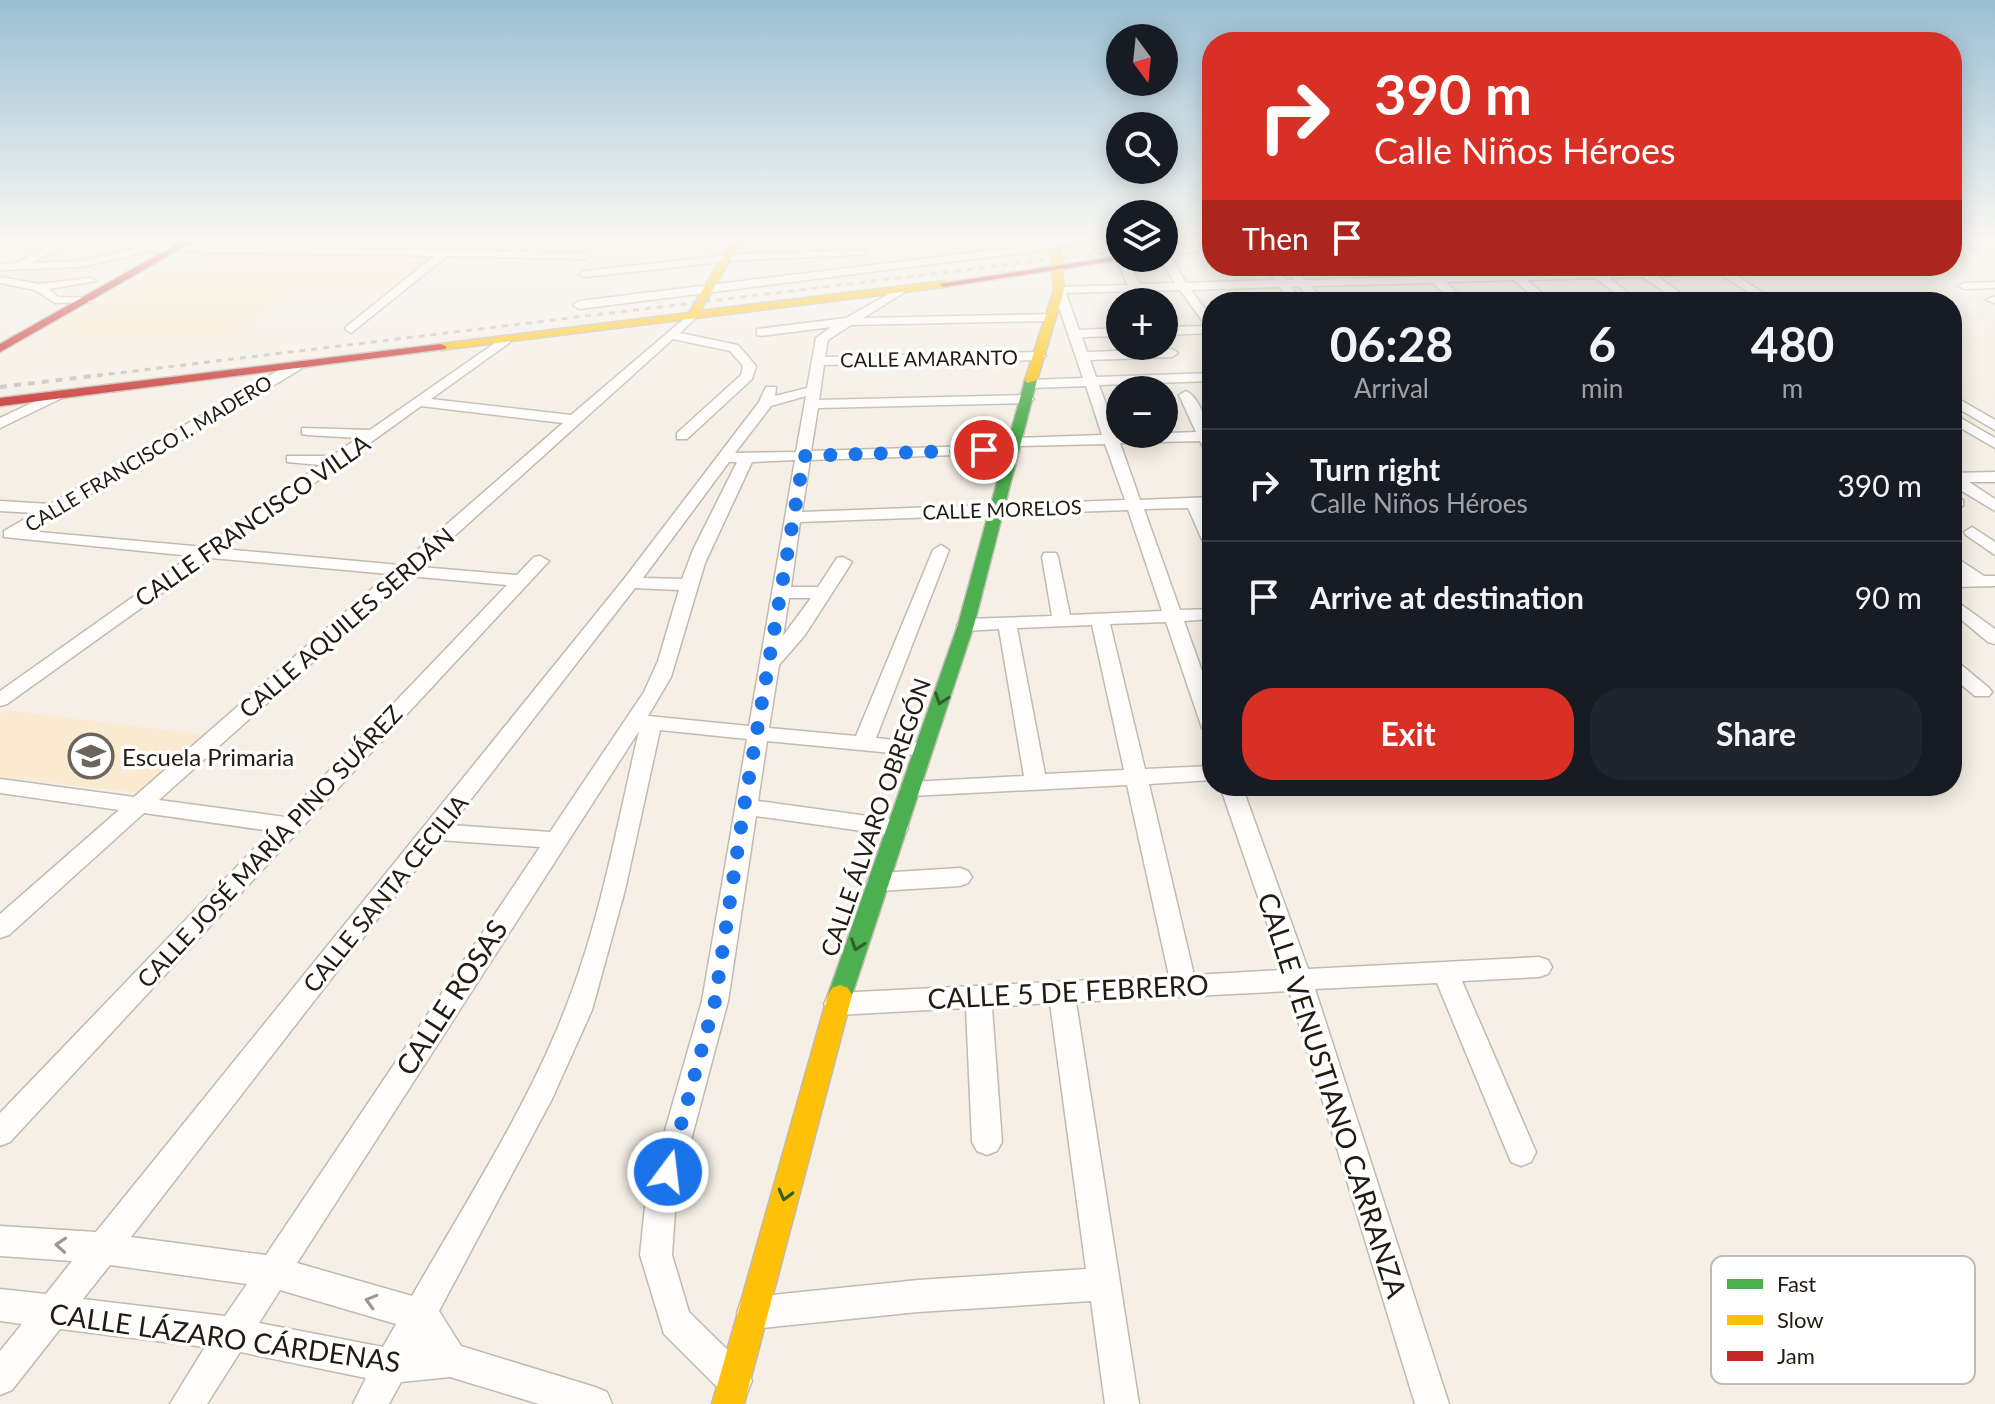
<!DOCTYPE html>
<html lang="en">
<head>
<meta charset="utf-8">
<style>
  :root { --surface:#171b24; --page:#20242c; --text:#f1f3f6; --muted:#9ea1a6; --line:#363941; --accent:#d93025 }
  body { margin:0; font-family:Lato,sans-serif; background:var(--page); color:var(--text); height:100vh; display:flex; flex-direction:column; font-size:30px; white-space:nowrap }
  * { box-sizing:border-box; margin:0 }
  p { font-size:26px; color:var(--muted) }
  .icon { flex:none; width:44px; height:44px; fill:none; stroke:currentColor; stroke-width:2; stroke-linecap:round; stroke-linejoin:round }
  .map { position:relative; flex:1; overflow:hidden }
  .details { position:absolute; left:1202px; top:292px; width:760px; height:504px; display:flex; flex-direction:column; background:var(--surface); border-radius:32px; box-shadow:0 4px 20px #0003 }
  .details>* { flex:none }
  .guide { position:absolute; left:1202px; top:32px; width:760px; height:244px; border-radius:32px; box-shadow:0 4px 20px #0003; background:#d93025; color:#fff; overflow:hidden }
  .needle { width:52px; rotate:165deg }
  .controls { position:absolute; left:1106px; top:24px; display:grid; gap:16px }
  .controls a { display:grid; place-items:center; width:72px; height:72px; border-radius:50%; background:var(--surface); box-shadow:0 4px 20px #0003; font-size:40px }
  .pin { position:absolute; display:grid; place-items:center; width:68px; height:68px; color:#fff; margin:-34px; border:4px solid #fff; border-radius:50%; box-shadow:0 2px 8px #0007 }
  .me { position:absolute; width:88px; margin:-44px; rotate:15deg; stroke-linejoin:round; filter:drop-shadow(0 0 6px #0008) }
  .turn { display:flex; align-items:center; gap:28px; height:168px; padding:0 40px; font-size:36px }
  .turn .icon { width:104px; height:104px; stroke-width:2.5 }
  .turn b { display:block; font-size:56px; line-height:68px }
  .then { display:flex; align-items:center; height:76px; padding:0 40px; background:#0003; gap:16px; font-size:30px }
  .eta { display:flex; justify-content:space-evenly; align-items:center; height:136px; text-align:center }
  .eta b { font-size:48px; font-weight:700; line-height:56px }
  .primary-button { display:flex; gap:16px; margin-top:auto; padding:16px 40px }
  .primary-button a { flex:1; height:92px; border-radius:32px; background:var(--accent); color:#fff; font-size:32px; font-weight:700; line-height:92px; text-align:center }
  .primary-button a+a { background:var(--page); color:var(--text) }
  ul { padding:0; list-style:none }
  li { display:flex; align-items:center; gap:24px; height:112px; padding:0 40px; border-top:2px solid var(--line) }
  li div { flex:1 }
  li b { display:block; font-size:30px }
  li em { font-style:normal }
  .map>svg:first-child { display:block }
  .built { fill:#faead1 }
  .green { fill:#f6e4de }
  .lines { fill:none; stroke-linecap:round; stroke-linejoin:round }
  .street-casing { stroke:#c0bab0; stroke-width:3 }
  .fast-casing { stroke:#c0bab0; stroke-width:3 }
  .slow-casing { stroke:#c0bab0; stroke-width:3 }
  .jam-casing { stroke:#c0bab0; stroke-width:3 }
  .street { fill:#fefdfb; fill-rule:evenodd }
  .fast { fill:#4caf50; fill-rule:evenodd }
  .slow { fill:#ffc107; fill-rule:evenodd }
  .jam { fill:#c62828; fill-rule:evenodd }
  .rail-far1 { stroke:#c0bfbc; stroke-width:3; stroke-dasharray:6 6; stroke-linecap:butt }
  .rail { stroke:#c0bfbc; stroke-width:4; stroke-dasharray:7 7; stroke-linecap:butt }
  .oneway { stroke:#355e2d }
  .oneway2 { stroke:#9b9791 }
  .route { stroke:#1a73e8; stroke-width:14; stroke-dasharray:0 25.2 }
  .labels { text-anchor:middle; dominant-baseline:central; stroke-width:7; stroke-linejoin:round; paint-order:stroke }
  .far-street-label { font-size:20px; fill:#221b10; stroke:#fff }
  .street-label { font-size:24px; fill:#221b10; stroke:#fff }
  .poi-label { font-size:24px; fill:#221b10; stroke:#fff; text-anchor:start }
  .near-street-label { font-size:28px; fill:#221b10; stroke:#fff }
  .key { fill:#fff; stroke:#bdbbb7; stroke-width:2 }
  .key-label { font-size:22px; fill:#221b10 }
</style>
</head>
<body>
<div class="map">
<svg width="1995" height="1404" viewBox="0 0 1995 1404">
  <rect width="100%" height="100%" fill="#f5efe5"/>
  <path class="built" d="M224 251 436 255 379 298 371 294 291 293 225 338 40 335 155 268 194 270Z
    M5 710 205 735 141 793 0 777V714Z"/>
  <path class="green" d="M123 258 54 293C38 279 21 279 0 279V269H39Z"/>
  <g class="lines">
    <g class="street-casing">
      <path id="street" d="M61 240H74L32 263 81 261 151 245 586 253 591 256 586 259 447 256 351 333 345 329 347 326 434 256 151 251 81 267 0 270V264L16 263Z
        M1052 240H1062L1059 248 579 309 573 305 579 301 1051 243Z
        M1995 241V247L1952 248V242Z
        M1212 242V248L1170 255 1186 283 1274 280 1264 266H1275L1286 280H1294L1283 266H1294L1305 280 1507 274 1512 270 1519 273 1588 272 1593 268 1600 271 1722 266 1777 302H1763L1720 274 1657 276 1693 302H1679L1643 277 1609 278 1640 302H1627L1595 278 1527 280 1552 302H1539L1514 280 1446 282 1466 302H1453L1433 283 1311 286 1324 302H1312L1299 286 1291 287 1303 302H1291L1280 287 1191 290 1212 318V333L1164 335V327L1206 326 1180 290 1143 291 1149 302H1137L1132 291 1066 293 1079 330 1120 328V336L1082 337 1087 352 1172 349 1178 353 1172 357 1090 360 1096 377 1212 373V381L1099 385 1117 435 1196 432 1179 395 1186 391C1203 399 1212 438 1212 455L1207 454 1200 441 1120 443 1140 500 1212 497V507H1204L1212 525V549L1204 544 1188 508 1144 509 1180 610 1212 609V619L1184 621 1212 699V735L1202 728 1166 622 1110 624 1145 769 1212 766V780L1149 784 1194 975 1283 970 1220 786H1242L1308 969 1539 957 1548 960 1552 967 1548 974 1539 977 1462 981 1536 1152 1531 1162 1521 1166 1511 1162 1437 983 1315 989 1449 1404H1415L1289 991 1076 1002 1139 1404H1105L1091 1301 918 1312 753 1329 741 1325 737 1313 741 1301 753 1297 918 1280 1086 1269 1050 1003 992 1007 1002 1142 997 1151 987 1155 977 1151 972 1142 966 1008 837 1015 828 1012 824 1004 828 996 837 993 1169 976 1127 785 911 796 903 794 900 789 903 784 911 782 1024 776 999 629 966 631 957 625 966 619 1052 616 1042 557 1044 553H1056L1058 557 1070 615 1162 611 1128 510 800 522 791 587H818L837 558 843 557 852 562 805 635 779 665 769 728 856 736 933 550 941 545 949 550 876 738 930 744 933 749 930 754 923 756 767 741 758 801 897 820 905 822 908 828 905 834 897 836 756 816 728 1001 676 1197 672 1255 689 1312 747 1369 752 1381 747 1393 735 1398 723 1393 664 1334 640 1255 646 1197 702 1001 747 739 660 730 625 890 592 1010 552 1099 439 1311 461 1346 595 1387 607 1392 612 1404H539L450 1377 401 1382 389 1404H353L366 1378 240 1352 207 1404H170L205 1347 60 1329 12 1390 0 1395V1351L22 1324 0 1321V1289L46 1294 72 1261 0 1256V1226L96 1232 624 579 759 402 766 387H776L775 396 807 388 816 338 831 327 761 336 757 335V329L846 318 901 287 907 290 905 292 863 318 1052 314 1054 317 1048 321 851 325 828 340 825 357 1040 352 1046 356 1040 360 824 365 819 400 1027 395 1034 399 1027 403 818 408 811 451 1011 445V439L1016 438 1102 435 1086 386 1031 388 1024 384 1031 380 1083 378 1053 290 1059 287 1128 285 1116 259 1120 256 1126 258 1140 284 1175 283 1160 258H1164V250ZM806 396 796 452 735 453 771 406ZM1105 444 1125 500 802 512 810 460 1014 453 1019 452V446ZM795 460 749 726 648 716 671 677 705 563 752 462ZM729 462H737L693 550 682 579 643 578ZM635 588 679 590 658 661 644 692 550 832 451 825ZM789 598H811L783 636ZM1092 625 1124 770 1045 774 1017 628ZM639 731C617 825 600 923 564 1012 525 1111 465 1203 412 1296L297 1263ZM439 840 540 847 266 1255 131 1237ZM110 1265 247 1284 225 1316 83 1299ZM280 1290 396 1324 383 1347 259 1323Z
        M865 250V254L861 255 739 260 585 277 579 274 585 271 739 254Z
        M0 277 39 284 90 278 96 281 49 289 58 297 91 298V302L55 303 35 290 0 283Z
        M1995 282V288L1964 289 1958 286 1964 283Z
        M1721 294 1736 302 1717 299V295Z
        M1992 297H1995V303L1986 300Z
        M692 312 698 316 680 333 738 345 756 366 752 379 687 439H677V433L741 375 743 366 730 351 673 339 420 567 517 575 534 557 540 556 549 561 10 1142 0 1146V1113L271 831 144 813 9 935 0 938V914L119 810 0 793V779L134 797 389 574 211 558 7 704 0 706V691L191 556 4 537V531L35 513 0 511V501L50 504 291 363H301V369L28 531 204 547 320 465 287 462V456H332L358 438 307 435 302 434V428L370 430 505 336 511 340 509 343 431 399 571 415ZM421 406 563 423 400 565 223 549ZM409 576 507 585 285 817 159 800Z
        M57 391 64 395 62 398 0 428V418Z
        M1952 395 1995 420V430L1952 405Z
        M1952 413 1995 438V448L1952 423Z
        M1995 472V482H1969L1995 499V511L1952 485V473Z
        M1952 495 1963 500V506L1952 507Z
        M1972 527 1995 542V555L1966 535 1964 532Z
        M1952 555 1984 576H1995V586L1952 587V577L1963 576 1952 568Z
        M1952 598 1995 629V644L1988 642 1952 612Z
        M1952 661 1959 663 1989 688 1992 692 1989 696H1975L1952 677Z
        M960 868 968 871 972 877 968 883 960 886 879 891 871 888 867 882 871 876 879 873Z"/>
    </g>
    <g class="fast-casing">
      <path id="fast" d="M1031 376 1037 380 974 625 852 995 848 1002 840 1005 832 1002 828 995 958 625 1025 380Z"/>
    </g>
    <g class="slow-casing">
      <path id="slow" d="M732 240H742L700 311 944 281 949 284 944 287 441 350 435 347 441 344 689 313Z
        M1081 240H1110L1060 248 1064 290 1037 380 1027 383 1025 380 1054 290 1050 246Z
        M840 985 848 988 852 995 744 1404H712L828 995 832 988Z"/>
    </g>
    <g class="jam-casing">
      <path id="jam" d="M184 240H196L0 352V344Z
        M1120 256 1132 258 944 287 939 284Z
        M441 344 447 347 445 349 0 406V398Z"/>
    </g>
    <use href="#street" class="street"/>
    <use href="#fast" class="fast"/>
    <use href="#slow" class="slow"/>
    <use href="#jam" class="jam"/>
    <path class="rail-far1" d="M1164 245 1206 240
      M85 377 1120 251"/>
    <path class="rail" d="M0 387 101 375"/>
  </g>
  <defs><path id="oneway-chevron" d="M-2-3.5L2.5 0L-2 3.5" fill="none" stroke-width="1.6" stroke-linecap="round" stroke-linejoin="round" transform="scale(2)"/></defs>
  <g class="oneway">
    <use href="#oneway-chevron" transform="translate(941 699) rotate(109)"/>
    <use href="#oneway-chevron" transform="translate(857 945) rotate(109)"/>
    <use href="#oneway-chevron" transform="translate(785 1195) rotate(105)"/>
  </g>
  <g class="oneway2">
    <use href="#oneway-chevron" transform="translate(61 1245) rotate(-176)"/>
    <use href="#oneway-chevron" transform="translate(371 1301) rotate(-164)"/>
  </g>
  <linearGradient id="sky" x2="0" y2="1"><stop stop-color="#9abfd3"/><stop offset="0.55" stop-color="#faf8f3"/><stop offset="1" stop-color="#faf8f3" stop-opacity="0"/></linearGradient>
  <rect width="1995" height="437" fill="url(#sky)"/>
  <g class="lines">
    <path class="route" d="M668 1172 715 1001 744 807 804 456 984 450"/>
  </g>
  <defs>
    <g id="school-ring" transform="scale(2.3)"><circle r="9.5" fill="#fff" stroke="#6c655b" stroke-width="1.5"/><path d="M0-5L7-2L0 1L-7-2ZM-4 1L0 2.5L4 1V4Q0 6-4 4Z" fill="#6c655b"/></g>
  </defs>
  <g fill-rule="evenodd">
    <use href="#school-ring" x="91" y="756"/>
  </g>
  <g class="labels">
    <g class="far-street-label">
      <text transform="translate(929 358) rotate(-1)">CALLE AMARANTO</text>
      <text transform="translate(148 453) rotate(-31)">CALLE FRANCISCO I. MADERO</text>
      <text transform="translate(1002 509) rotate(-2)">CALLE MORELOS</text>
    </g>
    <g class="street-label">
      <text transform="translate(252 520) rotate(-35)">CALLE FRANCISCO VILLA</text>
      <text transform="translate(346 622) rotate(-41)">CALLE AQUILES SERDÁN</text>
      <text transform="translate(875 817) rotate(-71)">CALLE ÁLVARO OBREGÓN</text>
      <text transform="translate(269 846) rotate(-47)">CALLE JOSÉ MARÍA PINO SUÁREZ</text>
      <text transform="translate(385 893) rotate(-51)">CALLE SANTA CECILIA</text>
    </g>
    <g class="poi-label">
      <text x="122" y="756">Escuela Primaria</text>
    </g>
    <g class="near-street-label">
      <text transform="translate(1068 991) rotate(-3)">CALLE 5 DE FEBRERO</text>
      <text transform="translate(451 997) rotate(-57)">CALLE ROSAS</text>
      <text transform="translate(1333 1095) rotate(72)">CALLE VENUSTIANO CARRANZA</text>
      <text transform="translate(225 1337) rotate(8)">CALLE LÁZARO CÁRDENAS</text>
    </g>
  </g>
  <rect x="1711" y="1256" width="264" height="128" rx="12" class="key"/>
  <rect x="1727" y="1279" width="36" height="10" fill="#4caf50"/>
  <rect x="1727" y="1315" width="36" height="10" fill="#ffc107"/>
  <rect x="1727" y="1351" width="36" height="10" fill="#c62828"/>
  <g class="key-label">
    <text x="1777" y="1292">Fast</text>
    <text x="1777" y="1328">Slow</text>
    <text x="1777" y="1364">Jam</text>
  </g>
</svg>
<div class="controls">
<a><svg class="needle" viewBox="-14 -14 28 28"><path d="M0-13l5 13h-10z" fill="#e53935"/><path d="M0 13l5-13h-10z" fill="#9ea1a6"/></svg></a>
<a><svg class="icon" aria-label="search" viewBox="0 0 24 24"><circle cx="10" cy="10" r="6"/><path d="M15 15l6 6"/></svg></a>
<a><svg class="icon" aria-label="layers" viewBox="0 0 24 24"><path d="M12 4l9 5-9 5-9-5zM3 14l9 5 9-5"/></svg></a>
<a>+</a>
<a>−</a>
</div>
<div class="pin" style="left:984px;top:450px;background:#d93025"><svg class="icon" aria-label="arrive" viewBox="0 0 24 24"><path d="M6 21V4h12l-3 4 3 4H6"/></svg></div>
<svg class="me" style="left:668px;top:1172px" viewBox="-20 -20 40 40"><circle r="17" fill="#1a73e8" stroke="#fff" stroke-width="3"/><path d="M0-11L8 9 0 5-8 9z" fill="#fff"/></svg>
<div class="guide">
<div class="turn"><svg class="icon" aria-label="right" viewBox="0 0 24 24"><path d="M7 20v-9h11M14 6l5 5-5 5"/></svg><div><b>390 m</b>Calle Niños Héroes</div></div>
<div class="then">Then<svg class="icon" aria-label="arrive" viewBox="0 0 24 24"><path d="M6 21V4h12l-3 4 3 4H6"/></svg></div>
</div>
<section class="details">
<div class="eta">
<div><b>06:28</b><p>Arrival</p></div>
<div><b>6</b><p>min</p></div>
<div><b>480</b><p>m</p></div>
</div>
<ul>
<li><svg class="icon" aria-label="right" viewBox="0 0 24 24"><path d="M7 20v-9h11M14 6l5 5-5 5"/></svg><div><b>Turn right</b><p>Calle Niños Héroes</p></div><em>390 m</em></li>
<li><svg class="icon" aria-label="arrive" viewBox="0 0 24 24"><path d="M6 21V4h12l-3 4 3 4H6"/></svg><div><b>Arrive at destination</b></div><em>90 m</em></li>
</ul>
<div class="primary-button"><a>Exit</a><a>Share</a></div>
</section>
</div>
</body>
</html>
